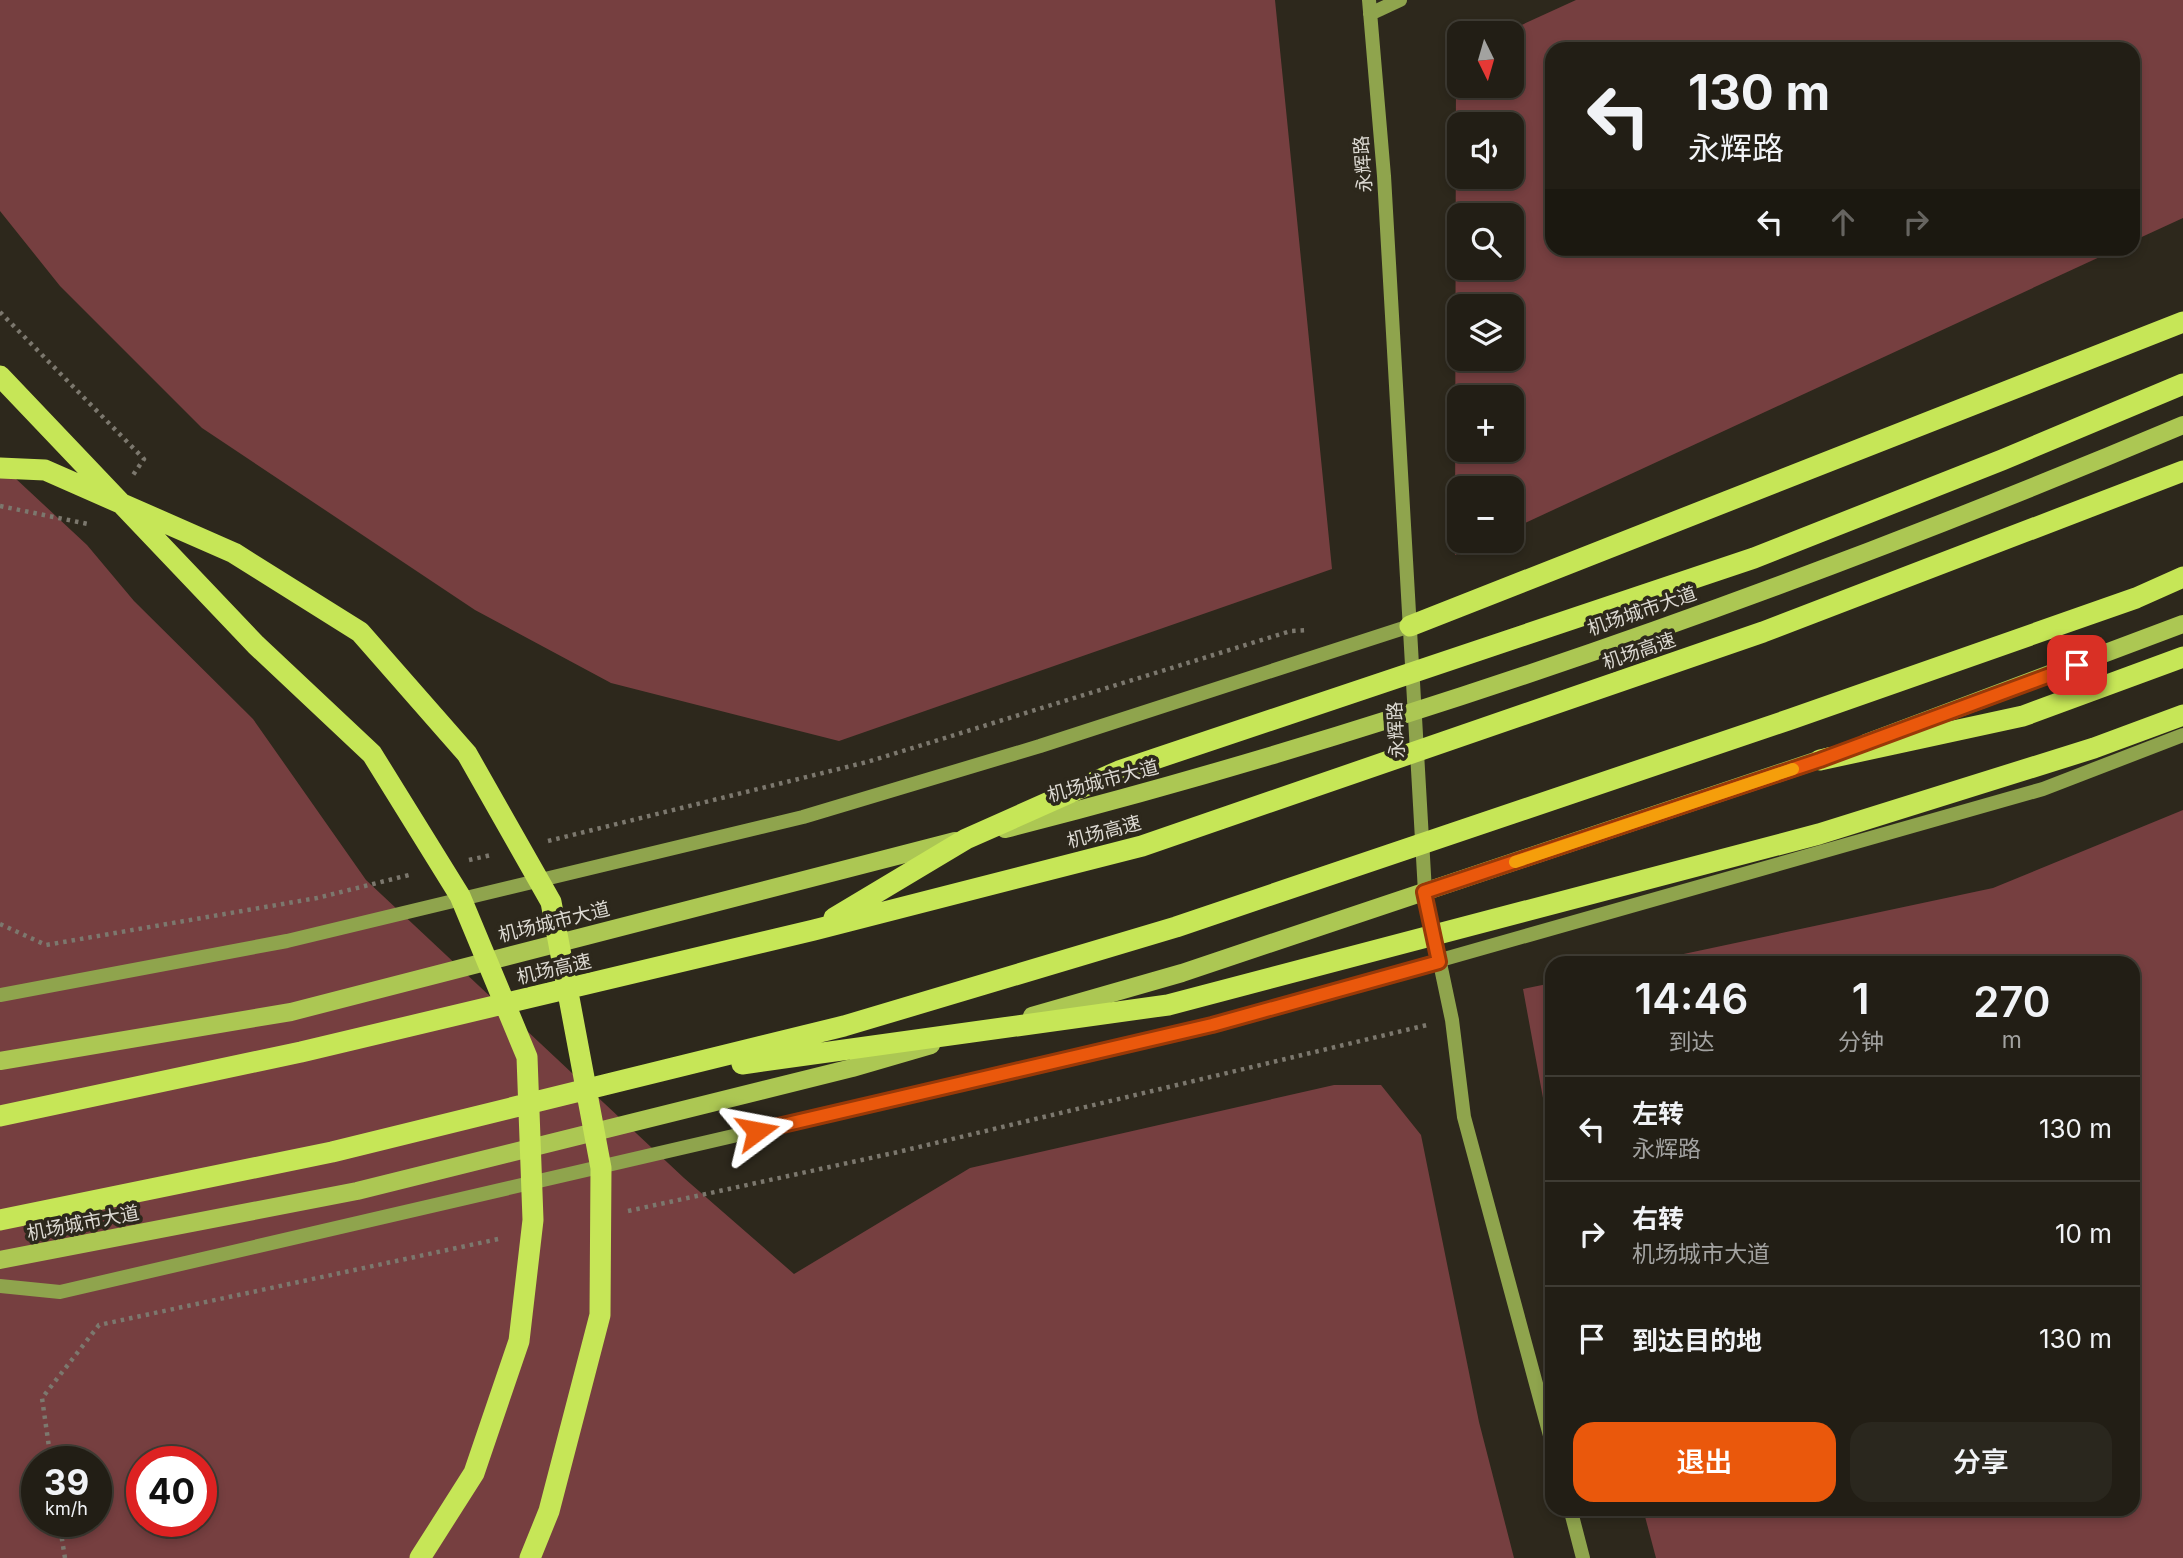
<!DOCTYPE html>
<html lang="zh">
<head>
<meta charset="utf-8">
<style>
  :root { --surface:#221e15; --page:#2a271e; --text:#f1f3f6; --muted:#a2a2a0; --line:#3f3c34; --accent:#ea580c }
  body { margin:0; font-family:Inter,"Noto Sans SC",sans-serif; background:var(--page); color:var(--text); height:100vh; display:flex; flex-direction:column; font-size:26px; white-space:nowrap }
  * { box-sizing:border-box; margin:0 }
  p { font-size:23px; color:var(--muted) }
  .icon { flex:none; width:38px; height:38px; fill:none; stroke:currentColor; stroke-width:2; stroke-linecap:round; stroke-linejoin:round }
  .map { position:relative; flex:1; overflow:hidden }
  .drawer { position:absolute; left:1545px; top:956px; width:595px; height:560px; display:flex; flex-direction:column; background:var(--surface); border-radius:21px; box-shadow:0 4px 10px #0003,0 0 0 2px var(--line) }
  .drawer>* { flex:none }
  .guide { position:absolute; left:1545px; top:42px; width:595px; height:214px; border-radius:21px; box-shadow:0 4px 10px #0003,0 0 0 2px var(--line); background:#221e15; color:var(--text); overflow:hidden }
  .needle { width:46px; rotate:175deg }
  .fabs { position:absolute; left:1447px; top:21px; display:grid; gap:14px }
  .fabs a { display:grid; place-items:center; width:77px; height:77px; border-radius:14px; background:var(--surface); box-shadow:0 4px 10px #0003,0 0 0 2px var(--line); font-size:35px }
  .speed { position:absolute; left:21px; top:1446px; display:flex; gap:14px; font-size:35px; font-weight:700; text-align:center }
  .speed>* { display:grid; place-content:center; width:91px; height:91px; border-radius:50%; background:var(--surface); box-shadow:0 4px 10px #0003,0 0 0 2px var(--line); line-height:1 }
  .speed small { font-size:18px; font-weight:400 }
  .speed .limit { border:10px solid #d22; background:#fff; color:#111 }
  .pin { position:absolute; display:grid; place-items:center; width:60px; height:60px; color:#fff; margin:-30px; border-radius:14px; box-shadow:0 4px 10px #0006 }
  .me { position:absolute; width:77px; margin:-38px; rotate:77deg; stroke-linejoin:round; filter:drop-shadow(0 0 5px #0008) }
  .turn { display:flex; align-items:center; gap:24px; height:147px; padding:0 28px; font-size:32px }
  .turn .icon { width:91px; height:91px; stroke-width:2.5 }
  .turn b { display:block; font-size:49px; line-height:60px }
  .lanes { display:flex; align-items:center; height:66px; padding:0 28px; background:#0003; justify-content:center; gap:35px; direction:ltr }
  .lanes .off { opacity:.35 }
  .eta { display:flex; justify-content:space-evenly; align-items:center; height:119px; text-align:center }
  .eta b { font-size:42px; font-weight:600; line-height:49px }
  .primary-button { display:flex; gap:14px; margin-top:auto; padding:14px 28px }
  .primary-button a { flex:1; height:80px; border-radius:21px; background:var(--accent); color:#fff; font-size:28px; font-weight:600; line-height:80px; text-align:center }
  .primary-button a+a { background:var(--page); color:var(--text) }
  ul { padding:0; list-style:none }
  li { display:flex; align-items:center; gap:21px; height:105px; padding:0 28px; border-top:2px solid var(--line) }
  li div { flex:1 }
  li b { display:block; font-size:26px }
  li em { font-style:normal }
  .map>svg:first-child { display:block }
  .green { fill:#763f40; fill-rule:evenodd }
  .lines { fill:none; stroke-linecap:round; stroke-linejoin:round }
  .path { stroke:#7c786e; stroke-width:4.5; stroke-dasharray:3.5 5; stroke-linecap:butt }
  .secondary { stroke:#8fa44d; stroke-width:14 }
  .primary { stroke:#acc753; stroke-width:18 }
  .highway { stroke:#c6e657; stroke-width:21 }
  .highway-bridge { stroke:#c6e657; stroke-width:21 }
  .route-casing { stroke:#983908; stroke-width:18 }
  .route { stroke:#ea580c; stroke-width:12 }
  .slow { stroke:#f59e0b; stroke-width:12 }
  .labels { text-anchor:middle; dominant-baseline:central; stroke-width:7; stroke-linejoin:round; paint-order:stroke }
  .street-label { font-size:19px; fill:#dcd9d2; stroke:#2d281c }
</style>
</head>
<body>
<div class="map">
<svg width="2183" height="1558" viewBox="0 0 2183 1558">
  <rect width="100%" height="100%" fill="#2d281c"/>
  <path class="green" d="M0 0H1275L1332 569 839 741 611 683 475 610 202 428 60 286 0 211Z
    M1576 0H2183V218L2133 241V49H1552V248L2117 249 1512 529V488H1460V541H1486L1455 555 1456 56 1459 54 1460 86H1512V33H1504ZM1460 124H1512V177H1460ZM1460 215H1512V268H1460ZM1460 306H1512V359H1460ZM1460 397H1512V450H1460Z
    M0 464 87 545 134 601 253 719 366 880 684 1178 794 1274 970 1168 1334 1085H1381L1421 1135 1479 1422 1514 1558H0ZM37 1461H96V1521H37ZM142 1461H201V1521H142Z
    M2183 810V1558H1656L1643 1509 2133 1508V962H1646L1993 888Z
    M1552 983V1147L1523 989Z"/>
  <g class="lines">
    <path class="path" d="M0 312 144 459 133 475
      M0 506 88 524
      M548 841 867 762 1291 631 1307 630
      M469 860 491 855
      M0 924 46 945 317 898 413 874
      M628 1211 898 1152 1427 1025
      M51 1461 42 1398 99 1325 503 1238
      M59 1521 65 1558"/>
    <path class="secondary" d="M1369 0 1384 176 1425 892 1452 1020 1464 1117 1552 1443
      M1370 14 1400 0
      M0 995 287 941 803 817 1040 746 1410 626
      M0 1286 60 1292 1212 1025 2043 789 2183 735
      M1570 1508 1583 1558"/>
    <path class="primary" d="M1866 743 2183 624
      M1005 829C1408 727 1801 586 2183 425
      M1032 1016 1182 973 1830 756
      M0 1061 291 1012 955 841
      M0 1260 357 1191 852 1068 931 1045"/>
    <path class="highway" d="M1410 626 2183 322
      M1820 760 2023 716 2183 657"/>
    <path class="highway-bridge" d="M0 376 256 645 372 754 460 896 527 1057 533 1220 519 1341 474 1473 420 1558
      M0 468 45 470 234 553 360 632 467 754 551 902 601 1168 600 1315 549 1511 530 1558
      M834 918 966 839 1119 771 1754 558 2002 460 2183 384
      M742 1064 1168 1005 1819 834 2094 748 2183 715
      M0 1116 301 1052 814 930 1142 846 1763 632 2183 471
      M0 1220 332 1152 844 1026 1176 927 1791 719 2136 598 2183 577"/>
  </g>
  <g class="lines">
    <g class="route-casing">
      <path id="route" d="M757 1131 1212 1025 1439 962 1424 892 1820 760 2077 665"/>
    </g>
    <use href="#route" class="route"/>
    <path class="slow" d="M1515 862 1793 769"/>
  </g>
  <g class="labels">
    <g class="street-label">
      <text transform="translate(1363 164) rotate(-94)">永辉路</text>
      <text transform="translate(1642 611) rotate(-19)">机场城市大道</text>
      <text transform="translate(1639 651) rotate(-19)">机场高速</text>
      <text transform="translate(1396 730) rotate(-93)">永辉路</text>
      <text transform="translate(1103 781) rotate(-15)">机场城市大道</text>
      <text transform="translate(1104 832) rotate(-15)">机场高速</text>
      <text transform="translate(554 922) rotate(-14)">机场城市大道</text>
      <text transform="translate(554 969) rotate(-13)">机场高速</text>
      <text transform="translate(83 1223) rotate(-11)">机场城市大道</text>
    </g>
  </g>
</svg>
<div class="fabs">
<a><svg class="needle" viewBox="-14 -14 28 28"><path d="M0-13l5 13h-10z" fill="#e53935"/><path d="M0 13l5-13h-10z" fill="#a2a2a0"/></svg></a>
<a><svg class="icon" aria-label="sound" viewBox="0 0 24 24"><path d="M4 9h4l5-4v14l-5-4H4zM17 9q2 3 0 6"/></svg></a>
<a><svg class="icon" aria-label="search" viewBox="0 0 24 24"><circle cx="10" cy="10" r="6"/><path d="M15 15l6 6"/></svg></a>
<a><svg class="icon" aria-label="layers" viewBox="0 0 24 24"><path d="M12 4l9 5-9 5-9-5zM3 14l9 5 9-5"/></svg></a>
<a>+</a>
<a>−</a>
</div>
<div class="speed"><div>39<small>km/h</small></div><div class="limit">40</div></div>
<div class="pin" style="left:2077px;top:665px;background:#d93025"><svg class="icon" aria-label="arrive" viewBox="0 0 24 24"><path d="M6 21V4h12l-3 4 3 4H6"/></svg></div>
<svg class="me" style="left:757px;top:1131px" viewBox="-20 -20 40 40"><path d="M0-17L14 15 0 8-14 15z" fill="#ea580c" stroke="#fff" stroke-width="4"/></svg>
<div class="guide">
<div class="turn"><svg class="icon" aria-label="left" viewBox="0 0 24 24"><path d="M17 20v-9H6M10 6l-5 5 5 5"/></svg><div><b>130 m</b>永辉路</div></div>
<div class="lanes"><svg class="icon" aria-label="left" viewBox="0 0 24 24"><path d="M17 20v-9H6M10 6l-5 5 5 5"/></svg><svg class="icon off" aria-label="ahead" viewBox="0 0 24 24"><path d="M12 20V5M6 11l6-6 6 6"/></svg><svg class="icon off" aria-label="right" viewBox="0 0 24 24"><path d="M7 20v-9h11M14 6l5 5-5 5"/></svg></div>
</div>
<section class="drawer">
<div class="eta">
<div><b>14:46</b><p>到达</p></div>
<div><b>1</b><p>分钟</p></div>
<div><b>270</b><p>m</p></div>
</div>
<ul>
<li><svg class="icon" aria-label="left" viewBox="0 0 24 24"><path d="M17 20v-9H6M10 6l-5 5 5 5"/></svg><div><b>左转</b><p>永辉路</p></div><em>130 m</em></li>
<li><svg class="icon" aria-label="right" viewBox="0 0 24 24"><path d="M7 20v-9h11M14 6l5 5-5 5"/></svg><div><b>右转</b><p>机场城市大道</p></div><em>10 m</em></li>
<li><svg class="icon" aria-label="arrive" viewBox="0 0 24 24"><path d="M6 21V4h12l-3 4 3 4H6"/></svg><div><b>到达目的地</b></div><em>130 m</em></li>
</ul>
<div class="primary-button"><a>退出</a><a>分享</a></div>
</section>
</div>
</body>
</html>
